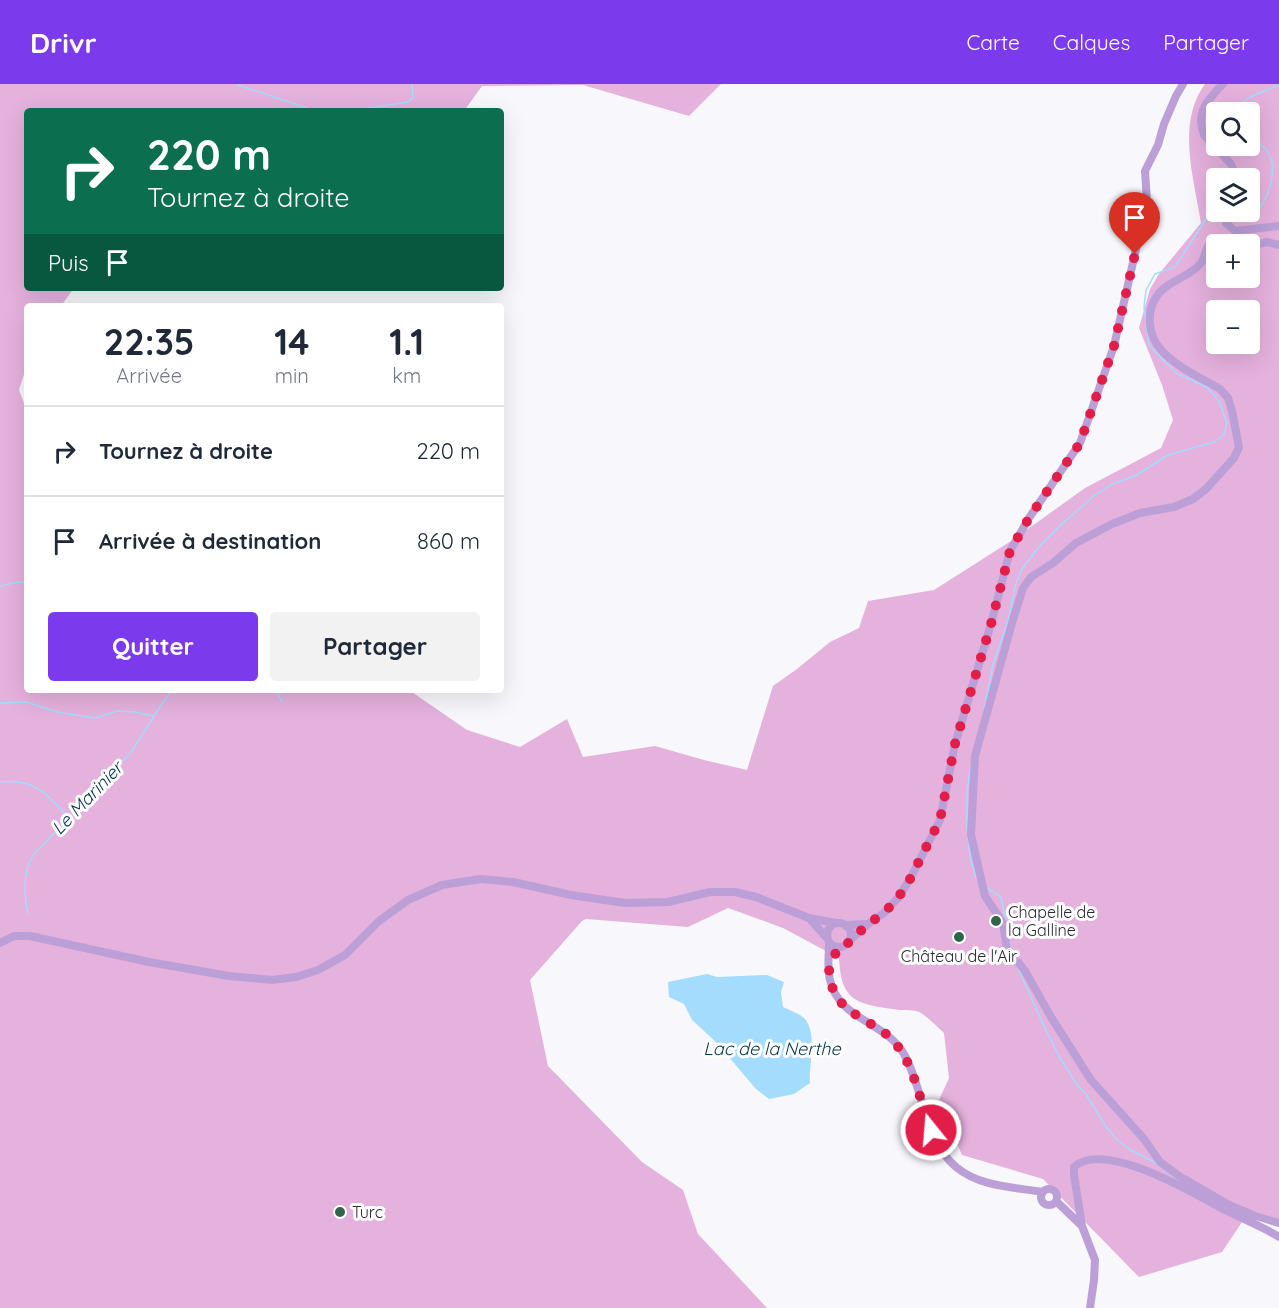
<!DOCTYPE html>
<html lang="fr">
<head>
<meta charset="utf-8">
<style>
  :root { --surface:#fff; --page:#f2f2f3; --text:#1f2937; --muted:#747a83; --line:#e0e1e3; --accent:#7c3aed }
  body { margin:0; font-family:Quicksand,sans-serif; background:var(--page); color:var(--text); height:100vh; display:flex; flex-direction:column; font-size:22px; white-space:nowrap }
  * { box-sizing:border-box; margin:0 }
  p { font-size:20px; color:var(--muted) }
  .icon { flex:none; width:33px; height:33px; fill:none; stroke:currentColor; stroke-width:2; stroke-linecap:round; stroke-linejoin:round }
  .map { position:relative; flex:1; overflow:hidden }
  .drawer { position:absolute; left:24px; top:219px; width:480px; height:390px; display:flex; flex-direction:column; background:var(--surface); border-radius:6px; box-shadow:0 6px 24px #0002 }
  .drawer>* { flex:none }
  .top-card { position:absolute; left:24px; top:24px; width:480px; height:183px; border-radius:6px; box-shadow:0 6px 24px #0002; background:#0b6e4f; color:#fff; overflow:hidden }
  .controls { position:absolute; left:1206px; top:18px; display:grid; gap:12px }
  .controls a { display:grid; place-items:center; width:54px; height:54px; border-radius:6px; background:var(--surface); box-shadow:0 6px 24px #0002; font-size:30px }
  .pin { position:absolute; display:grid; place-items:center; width:51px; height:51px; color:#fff; margin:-62px -26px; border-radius:50% 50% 50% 0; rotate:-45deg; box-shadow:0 0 6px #0007 }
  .pin .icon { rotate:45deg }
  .me { position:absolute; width:66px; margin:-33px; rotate:343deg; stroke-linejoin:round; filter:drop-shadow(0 0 4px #0008) }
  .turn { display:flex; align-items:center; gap:21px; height:126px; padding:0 24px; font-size:27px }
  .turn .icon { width:78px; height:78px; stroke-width:2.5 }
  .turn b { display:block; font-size:42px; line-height:51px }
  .then { display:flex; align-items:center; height:57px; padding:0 24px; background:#0003; gap:12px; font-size:22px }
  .eta { display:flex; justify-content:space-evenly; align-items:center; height:102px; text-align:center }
  .eta b { font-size:36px; font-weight:700; line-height:42px }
  .action { display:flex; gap:12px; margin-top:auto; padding:12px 24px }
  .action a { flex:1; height:69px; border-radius:6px; background:var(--accent); color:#fff; font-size:24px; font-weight:700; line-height:69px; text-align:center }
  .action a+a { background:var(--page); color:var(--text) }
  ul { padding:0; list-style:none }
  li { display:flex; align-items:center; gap:18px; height:90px; padding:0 24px; border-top:2px solid var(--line) }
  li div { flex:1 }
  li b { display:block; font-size:22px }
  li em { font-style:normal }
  header { display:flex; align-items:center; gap:36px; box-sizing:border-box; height:84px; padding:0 30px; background:var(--accent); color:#fff }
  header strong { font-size:28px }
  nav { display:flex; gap:33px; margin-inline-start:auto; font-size:21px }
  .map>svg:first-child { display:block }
  .green { fill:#e5b1dd; fill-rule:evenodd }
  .water { fill:#a3dcfd }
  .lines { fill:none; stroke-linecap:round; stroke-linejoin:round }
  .stream { stroke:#a3dcfd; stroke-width:1.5 }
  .minor { stroke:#bb9fd6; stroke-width:8 }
  .route { stroke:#e11d48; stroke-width:10; stroke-dasharray:0 18 }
  .poi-dot { fill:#2f654b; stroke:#fff; stroke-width:2 }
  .labels { text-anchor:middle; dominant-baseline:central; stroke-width:6; stroke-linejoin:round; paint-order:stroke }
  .poi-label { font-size:16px; fill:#2a2a34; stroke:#fff; text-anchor:start }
  .water-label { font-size:18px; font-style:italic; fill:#05364c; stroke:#fff }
</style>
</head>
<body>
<header>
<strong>Drivr</strong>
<nav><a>Carte</a><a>Calques</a><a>Partager</a></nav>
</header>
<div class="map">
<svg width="1279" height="1224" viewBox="0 0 1279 1224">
  <rect width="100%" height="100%" fill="#f7f7fc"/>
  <path class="green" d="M0 0H721L689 32 583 1 482 2 464 27H27V204H74L61 222H27V281L19 306 27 327V606H409L467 646 520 663 567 635 583 673 655 662 704 676 747 686 773 602 797 585 830 558 859 544 868 517 934 506 1011 457 1085 404 1161 364 1173 336 1162 301 1139 244 1150 205 1159 190 1201 139C1194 94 1176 40 1205 0H1279V1135L1250 1126 1222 1168 1139 1193 1043 1095 962 1071 939 1016 949 994 944 949C936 942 927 932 919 928 914 926 905 926 900 926 859 920 841 920 839 874L783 844 728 824 688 843 586 835 582 837 530 896 548 982 642 1078 683 1106 698 1150 767 1224H0ZM1216 28H1250V62H1216ZM1216 94H1250V128H1216ZM1216 160H1250V194H1216ZM1216 226H1250V260H1216Z"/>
  <path class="water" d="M707 890 717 893 767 891 784 898 781 908 783 923C789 926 795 928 800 931 820 942 808 982 810 999L794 1010 769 1015 756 1005 716 958 692 936 684 920 669 913 668 898Z"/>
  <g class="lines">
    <path class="stream" d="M238 1 316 27
      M349 27 408 18 413 13 412 0
      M1236 28C1248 9 1260 10 1279 1
      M1235 132C1262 142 1279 92 1270 72 1266 63 1258 58 1250 53
      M0 502 18 498 27 499
      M276 606 282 618
      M0 619 27 618 57 628 95 634 117 627 135 628 154 632
      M984 626 993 580 1008 537 1016 499 1022 485 1038 464 1064 438 1094 412 1112 400 1135 392 1168 371 1214 358 1224 351 1227 339 1219 317 1207 303 1176 289 1149 261 1144 223 1146 206 1155 190 1175 183 1206 135 1215 131 1226 129
      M0 698C35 694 47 710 69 734
      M967 747V708L971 680
      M968 754 970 773 976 794
      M987 804 1001 813 1006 836
      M28 830C23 807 22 776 43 761L132 667 163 618 173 606
      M1010 858 1011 868
      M1017 882 1043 940 1060 974 1077 1001 1086 1010 1104 1040 1116 1055 1129 1065 1154 1078 1175 1094"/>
    <path class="minor" d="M1223 0C1208 15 1195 29 1204 51L1231 80 1237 94
      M1231 128 1226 139 1235 147 1279 142
      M1216 161 1208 162C1205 167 1205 174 1201 179 1191 192 1171 196 1160 208 1145 225 1147 251 1162 267 1177 283 1201 294 1220 305L1228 314 1232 327 1239 363 1234 374 1206 405 1193 415 1174 423 1140 429 1112 440 1076 459 1053 479 1031 493 1023 504 1012 539 975 672 971 751 985 812 1003 839 1007 866 1010 875 1018 878 1025 887 1051 933 1091 996 1144 1055 1160 1078 1179 1092 1229 1121 1253 1131 1279 1139
      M1250 162 1267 158 1279 161
      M810 835 826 853
      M827 851a12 12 0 1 1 24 0a12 12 0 1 1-24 0Z
      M845 841 868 840
      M850 856 868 840 884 829 898 814 910 795 940 736 955 660 991 540 1010 467 1029 434 1080 359 1114 262 1147 117 1145 87 1158 61 1164 40 1176 12 1183 0
      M0 859 14 852H30L149 878 229 892 272 896 296 893 318 886 345 871 379 837 408 816 442 801 481 795 513 798 571 811 625 819 668 818 710 808H735L756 813 809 834 836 839
      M829 860C829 871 827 885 830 896 839 937 887 937 905 972 924 1007 924 1056 956 1083 980 1103 1013 1103 1043 1108
      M1041 1113a8 8 0 1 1 16 0a8 8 0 1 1-16 0Z
      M1056 1117 1081 1141
      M1090 1224 1094 1196 1095 1176 1082 1142 1074 1091V1083C1104 1055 1195 1110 1225 1126 1243 1135 1262 1142 1279 1153"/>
  </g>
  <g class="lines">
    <path class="route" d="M931 1046 914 994 903 968 884 948 845 924 834 908 830 897 829 884 838 864 845 862 868 840 884 829 898 814 910 795 940 736 955 660 991 540 1010 467 1029 434 1080 359 1114 262 1135 170"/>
  </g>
  <g class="poi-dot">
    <circle cx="996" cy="837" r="6"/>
    <circle cx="959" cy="853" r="6"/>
    <circle cx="340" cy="1128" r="6"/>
  </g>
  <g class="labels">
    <g class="poi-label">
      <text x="1008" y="828">Chapelle de<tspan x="1008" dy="18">la Galline</tspan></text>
      <text x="959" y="872" text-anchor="middle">Château de l'Air</text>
      <text x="352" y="1128">Turc</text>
    </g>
    <g class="water-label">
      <text transform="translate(87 714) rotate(-46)">Le Marinier</text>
      <text x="772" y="964">Lac de la Nerthe</text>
    </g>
  </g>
</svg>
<div class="controls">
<a><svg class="icon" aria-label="search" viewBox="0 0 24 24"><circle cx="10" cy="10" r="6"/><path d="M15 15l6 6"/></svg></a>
<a><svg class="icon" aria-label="layers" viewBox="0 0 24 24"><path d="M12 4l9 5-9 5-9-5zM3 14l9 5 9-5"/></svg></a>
<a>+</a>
<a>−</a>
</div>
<div class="pin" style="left:1135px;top:170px;background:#d93025"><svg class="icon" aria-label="arrive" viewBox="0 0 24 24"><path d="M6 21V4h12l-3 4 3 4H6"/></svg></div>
<svg class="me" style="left:931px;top:1046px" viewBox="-20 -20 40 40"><circle r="17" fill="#e11d48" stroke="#fff" stroke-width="3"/><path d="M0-11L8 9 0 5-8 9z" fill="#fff"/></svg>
<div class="top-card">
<div class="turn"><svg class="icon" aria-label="right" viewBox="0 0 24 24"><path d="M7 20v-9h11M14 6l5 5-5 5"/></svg><div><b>220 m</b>Tournez à droite</div></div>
<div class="then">Puis<svg class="icon" aria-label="arrive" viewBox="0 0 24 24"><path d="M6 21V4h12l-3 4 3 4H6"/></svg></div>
</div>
<section class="drawer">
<div class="eta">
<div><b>22:35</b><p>Arrivée</p></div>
<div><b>14</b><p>min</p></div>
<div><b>1.1</b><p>km</p></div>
</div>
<ul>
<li><svg class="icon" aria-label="right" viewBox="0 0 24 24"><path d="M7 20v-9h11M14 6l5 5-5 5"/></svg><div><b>Tournez à droite</b></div><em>220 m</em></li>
<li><svg class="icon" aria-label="arrive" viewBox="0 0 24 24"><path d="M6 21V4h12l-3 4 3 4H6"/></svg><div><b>Arrivée à destination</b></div><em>860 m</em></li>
</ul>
<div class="action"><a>Quitter</a><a>Partager</a></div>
</section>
</div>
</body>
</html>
